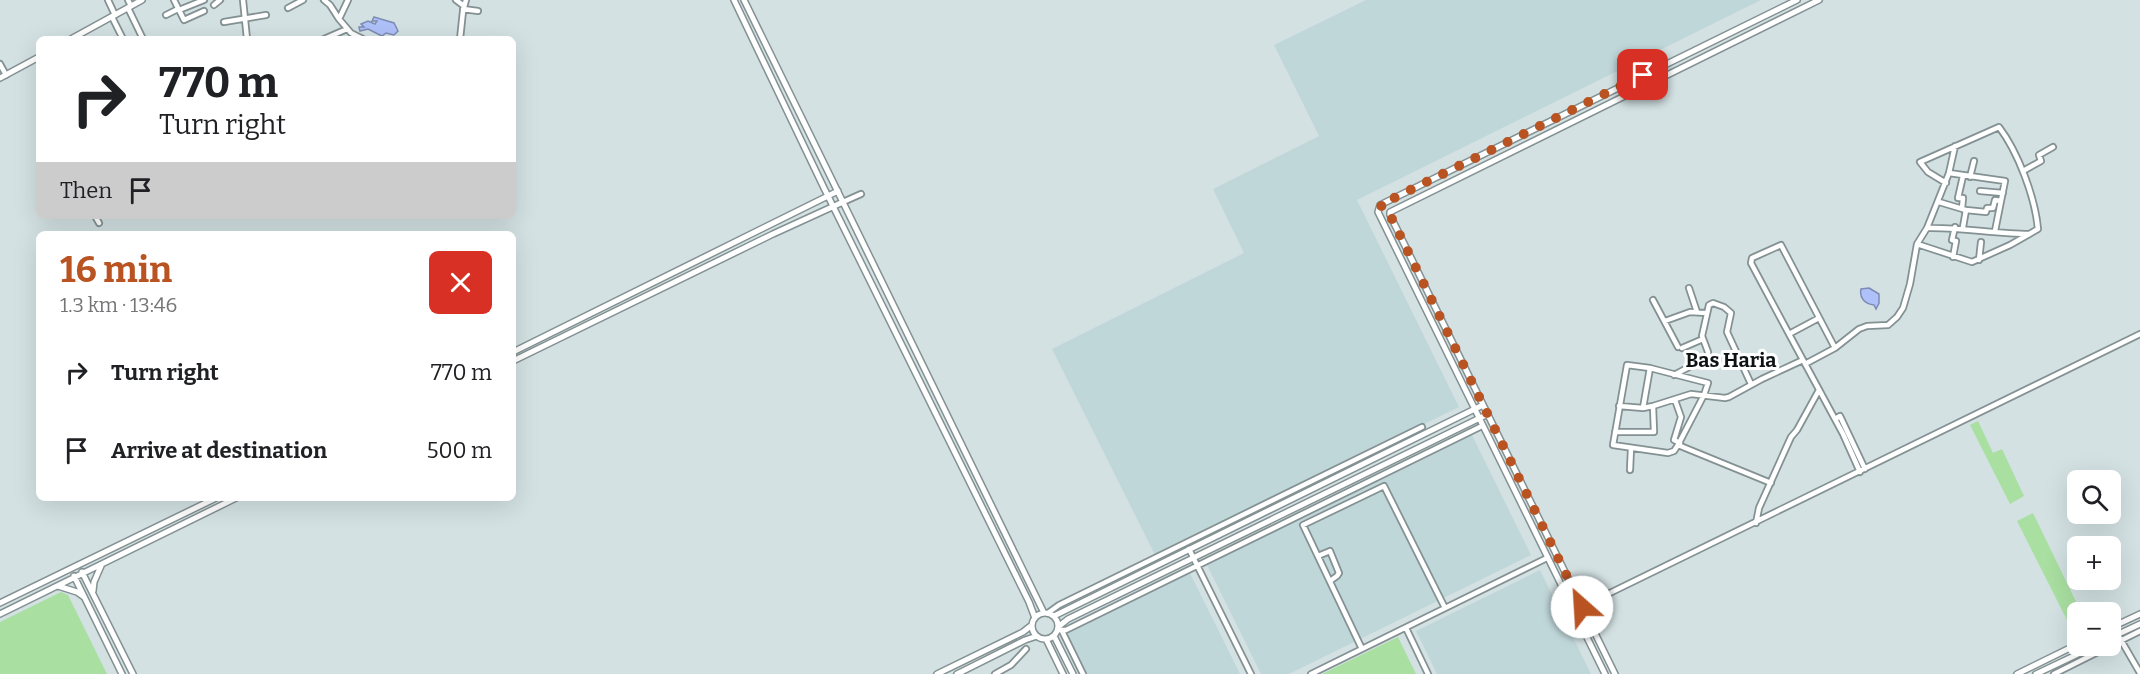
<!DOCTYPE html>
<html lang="en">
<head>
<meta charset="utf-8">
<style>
  :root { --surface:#fff; --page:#f6f6f6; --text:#202124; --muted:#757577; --accent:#b95422 }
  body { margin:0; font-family:Bitter,serif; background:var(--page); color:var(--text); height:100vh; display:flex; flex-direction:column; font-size:22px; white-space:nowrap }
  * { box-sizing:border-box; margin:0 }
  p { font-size:20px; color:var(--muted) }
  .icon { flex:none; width:33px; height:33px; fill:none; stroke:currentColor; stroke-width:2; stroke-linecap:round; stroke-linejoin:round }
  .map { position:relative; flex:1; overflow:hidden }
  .sheet { position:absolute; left:36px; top:231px; width:480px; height:270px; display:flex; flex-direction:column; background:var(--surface); border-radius:9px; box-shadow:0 6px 24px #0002 }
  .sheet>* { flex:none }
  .guide { position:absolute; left:36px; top:36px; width:480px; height:183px; border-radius:9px; box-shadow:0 6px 24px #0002; background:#fff; color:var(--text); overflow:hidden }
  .fabs { position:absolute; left:2067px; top:470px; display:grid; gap:12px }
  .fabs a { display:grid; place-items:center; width:54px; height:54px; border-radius:9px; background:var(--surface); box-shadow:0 6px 24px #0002; font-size:30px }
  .pin { position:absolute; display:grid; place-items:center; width:51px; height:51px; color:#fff; margin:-26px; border-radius:12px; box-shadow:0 3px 9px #0006 }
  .me { position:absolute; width:66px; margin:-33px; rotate:334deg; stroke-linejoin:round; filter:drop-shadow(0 0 4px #0008) }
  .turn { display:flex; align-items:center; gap:21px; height:126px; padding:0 24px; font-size:27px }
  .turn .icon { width:78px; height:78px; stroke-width:2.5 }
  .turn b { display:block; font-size:42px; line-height:51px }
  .then { display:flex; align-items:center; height:57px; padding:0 24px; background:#0003; gap:12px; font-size:22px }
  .round { display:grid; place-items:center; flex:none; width:63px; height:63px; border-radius:9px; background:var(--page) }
  .headline { display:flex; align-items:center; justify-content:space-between; height:102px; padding:0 24px }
  h1 { font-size:36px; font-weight:700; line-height:45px; color:var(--accent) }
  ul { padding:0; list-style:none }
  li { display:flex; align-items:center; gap:18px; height:78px; padding:0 24px }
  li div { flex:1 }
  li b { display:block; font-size:22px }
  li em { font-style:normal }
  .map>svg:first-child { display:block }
  .built { fill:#c0d7da }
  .green { fill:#a9dfa1 }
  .water { fill:#afc1f9; stroke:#7e8cb4; stroke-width:1.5 }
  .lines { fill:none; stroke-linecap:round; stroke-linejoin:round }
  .minor-casing { stroke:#849193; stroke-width:8 }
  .tertiary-casing { stroke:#849193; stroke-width:8 }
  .minor { stroke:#fff; stroke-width:4.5 }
  .tertiary { stroke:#fff; stroke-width:5 }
  .route { stroke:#b95422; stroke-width:10; stroke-dasharray:0 18 }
  .labels { text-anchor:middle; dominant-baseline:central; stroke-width:6; stroke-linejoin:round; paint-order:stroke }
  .neighbourhood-label { font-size:20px; font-weight:bold; fill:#0d1212; stroke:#fff }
</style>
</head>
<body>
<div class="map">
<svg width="2140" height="674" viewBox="0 0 2140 674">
  <rect width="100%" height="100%" fill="#d3e1e3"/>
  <path class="built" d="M1366 0H1761L1357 200 1459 407 1155 555 1052 349 1244 253 1213 189 1319 136 1274 45Z
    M1472 435 1531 555 1289 674H1261L1207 565Z
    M1540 570 1591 674H1437L1416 631Z
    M1190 573 1240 674H1087L1065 633Z"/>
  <path class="green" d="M1978 421 1993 453 2002 449 2024 496 2010 504 1970 425Z
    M2033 513 2081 612H2078L2077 628 2072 630 2017 521Z
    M61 592 68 595 107 674H0V622Z
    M1398 637 1416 674H1322Z"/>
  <path class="water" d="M374 17 394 23 398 31 394 35 386 33 382 36 368 29 360 31 359 27H364L361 24 368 21 375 24 377 21H372Z
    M1869 288 1879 294V303L1876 309 1874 305C1865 304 1859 298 1861 289Z"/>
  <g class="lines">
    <g class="minor-casing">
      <path id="minor" d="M108 0 115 15
        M128 0 131 6
        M174 0 184 20 204 11
        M243 0 247 39
        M324 0 330 5 339 19
        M348 0 339 19 351 33 363 39
        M456 0 464 6
        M214 5 220 0
        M128 8 143 39
        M288 8 303 0
        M463 9 478 11
        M179 10 204 0
        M166 15 178 9
        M112 17 123 39
        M224 22 266 15
        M324 39 347 29
        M460 39 463 11 466 0
        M0 64 6 75
        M2023 171 2041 161 2039 155 2053 147
        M1949 173 1955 146
        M1970 177 1974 161
        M1980 191 2003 193
        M843 202 861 194
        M1939 202 1966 210 1986 212 1987 208H1993L1995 200 2001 201
        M1962 209 1963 198H1958L1963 176
        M95 216 99 223
        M1963 227 1966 210
        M1927 228C1962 227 1995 234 2029 234
        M1917 244 1972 262 2010 245 2038 229C2035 197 2018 152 1999 127L1920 162 1928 172 1946 183
        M1953 257 1956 241 1952 240 1955 227
        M1979 260 1981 242
        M1689 288 1697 312
        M1653 300 1678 347
        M1819 318 1789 334 1751 263 1752 258 1781 245 1835 348
        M1665 321 1690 312 1707 313
        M1789 334 1843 434 1860 472
        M1682 348 1703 339
        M1805 364 1835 348 1859 329 1867 326 1888 325 1897 317 1903 308 1910 284 1917 244 1927 228 1949 173 2005 181 1995 231
        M1650 368 1643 408 1653 406
        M1674 375 1708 357V352L1702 336 1709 305 1713 303 1724 307 1731 313 1727 332 1751 384
        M1675 400 1681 417 1674 440 1680 443
        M1619 406 1643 408
        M1835 419 1840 416 1865 469
        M1615 432H1654L1653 406 1691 394 1725 398 1729 397 1762 379 1803 360
        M1678 445 1704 395 1708 383 1650 368 1627 365 1613 445 1668 453 1674 451 1678 445 1771 483
        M1630 470 1631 448
        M1756 523 1759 508 1791 437 1797 430 1819 390
        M1189 549 1251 674
        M1318 556 1330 551 1339 573 1337 576 1330 581
        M1573 611 2140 334
        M1048 613 1059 605 1422 427
        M1406 628 1428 674
        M1058 630H1066L1482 426
        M1062 631 1083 674
        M2118 635 2140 673
        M1362 649 1303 525 1384 486 1445 608
        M995 674 1011 665 1026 649
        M1311 674 1547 558
        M2054 674 2140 631"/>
    </g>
    <g class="tertiary-casing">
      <path id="tertiary" d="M734 0 824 188 1029 602 1035 618
        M744 0 1044 613
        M71 39 142 0
        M0 78 39 57
        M513 352 838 191
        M513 361 773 234 843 202
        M82 572 133 674
        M74 576 122 674
        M58 586 77 592 84 597
        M93 591 94 582 101 566
        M0 603 216 498
        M1032 626a13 13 0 1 1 26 0a13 13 0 1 1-26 0Z
        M0 614 236 498
        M1054 616 1483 405
        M1058 627 1068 619 1488 414
        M2110 628 2140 614
        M1054 636 1073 674
        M2110 638 2140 624
        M1046 639 1063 674
        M937 674 1023 632 1032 625
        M957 674 1025 640 1037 636
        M1605 674 1378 212 1380 205 1797 0
        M1615 674 1390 215V212L1819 0
        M2017 674 2078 644
        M2036 674 2097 645"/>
    </g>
    <use href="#minor" class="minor"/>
    <use href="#tertiary" class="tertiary"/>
  </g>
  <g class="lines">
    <path class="route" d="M1582 607 1390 215V212L1380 205 1643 75"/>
  </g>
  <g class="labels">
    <g class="neighbourhood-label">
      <text x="1731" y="360">Bas Haria</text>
    </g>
  </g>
</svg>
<div class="fabs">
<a><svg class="icon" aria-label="search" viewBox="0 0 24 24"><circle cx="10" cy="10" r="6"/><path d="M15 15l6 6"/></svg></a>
<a>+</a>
<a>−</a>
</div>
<div class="pin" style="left:1643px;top:75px;background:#d93025"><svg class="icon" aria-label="arrive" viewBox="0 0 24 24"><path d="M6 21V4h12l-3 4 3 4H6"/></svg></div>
<svg class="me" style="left:1582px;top:607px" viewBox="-20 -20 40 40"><circle r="19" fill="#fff"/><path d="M0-13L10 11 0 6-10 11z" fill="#b95422"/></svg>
<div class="guide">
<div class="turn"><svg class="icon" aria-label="right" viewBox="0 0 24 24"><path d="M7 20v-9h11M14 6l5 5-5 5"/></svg><div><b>770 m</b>Turn right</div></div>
<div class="then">Then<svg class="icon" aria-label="arrive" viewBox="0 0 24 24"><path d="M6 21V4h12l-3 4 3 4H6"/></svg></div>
</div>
<section class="sheet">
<div class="headline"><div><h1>16 min</h1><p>1.3 km · 13:46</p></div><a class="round" style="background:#d93025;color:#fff"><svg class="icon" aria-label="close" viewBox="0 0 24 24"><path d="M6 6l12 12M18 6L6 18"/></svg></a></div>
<ul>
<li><svg class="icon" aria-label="right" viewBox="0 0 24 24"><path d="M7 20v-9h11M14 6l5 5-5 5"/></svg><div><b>Turn right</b></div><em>770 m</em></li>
<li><svg class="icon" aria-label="arrive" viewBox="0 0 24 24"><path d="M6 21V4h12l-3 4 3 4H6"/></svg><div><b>Arrive at destination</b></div><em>500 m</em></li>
</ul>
</section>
</div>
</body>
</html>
